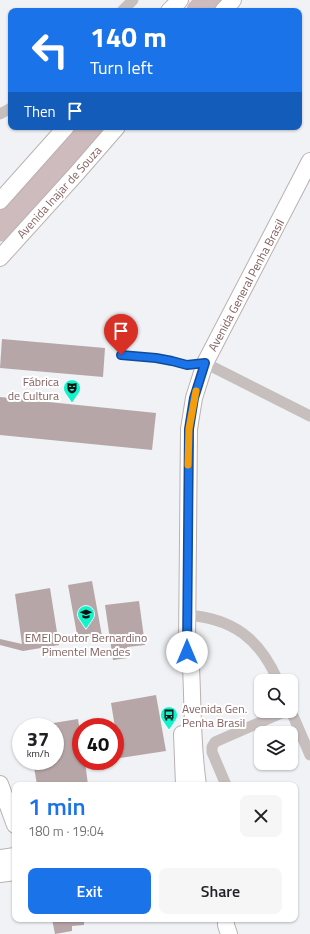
<!DOCTYPE html>
<html lang="en">
<head>
<meta charset="utf-8">
<style>
  :root { --surface:#fff; --page:#f6f6f6; --text:#202124; --muted:#757577; --accent:#1a73e8 }
  body { margin:0; font-family:"Titillium Web",sans-serif; background:var(--page); color:var(--text); height:100vh; display:flex; flex-direction:column; font-size:15px; white-space:nowrap }
  * { box-sizing:border-box; margin:0 }
  p { font-size:13px; color:var(--muted) }
  .icon { flex:none; width:22px; height:22px; fill:none; stroke:currentColor; stroke-width:2; stroke-linecap:round; stroke-linejoin:round }
  .map { position:relative; flex:1; overflow:hidden }
  .details { position:absolute; left:12px; top:782px; width:286px; height:140px; display:flex; flex-direction:column; background:var(--surface); border-radius:8px; box-shadow:0 1px 3px #0004 }
  .details>* { flex:none }
  .top-card { position:absolute; left:8px; top:8px; width:294px; height:122px; border-radius:8px; box-shadow:0 1px 3px #0004; background:#1a73e8; color:#fff; overflow:hidden }
  .tools { position:absolute; left:254px; top:674px; display:grid; gap:8px }
  .tools a { display:grid; place-items:center; width:44px; height:44px; border-radius:8px; background:var(--surface); box-shadow:0 1px 3px #0004; font-size:20px }
  .speed { position:absolute; left:12px; top:718px; display:flex; gap:8px; font-size:20px; font-weight:700; text-align:center }
  .speed>* { display:grid; place-content:center; width:52px; height:52px; border-radius:50%; background:var(--surface); box-shadow:0 1px 3px #0004; line-height:1 }
  .speed small { font-size:10px; font-weight:400 }
  .speed .limit { border:6px solid #d22; background:#fff; color:#111 }
  .pin { position:absolute; display:grid; place-items:center; width:34px; height:34px; color:#fff; margin:-41px -17px; border-radius:50% 50% 50% 0; rotate:-45deg; box-shadow:0 0 4px #0007 }
  .pin .icon { rotate:45deg }
  .me { position:absolute; width:44px; margin:-22px; rotate:0deg; stroke-linejoin:round; filter:drop-shadow(0 0 3px #0008) }
  .turn { display:flex; align-items:center; gap:14px; height:84px; padding:0 16px; font-size:18px }
  .turn .icon { width:52px; height:52px; stroke-width:2.5 }
  .turn b { display:block; font-size:28px; line-height:34px }
  .then { display:flex; align-items:center; height:38px; padding:0 16px; background:#0003; gap:8px; font-size:15px }
  .round { display:grid; place-items:center; flex:none; width:42px; height:42px; border-radius:8px; background:var(--page) }
  .summary { display:flex; align-items:center; justify-content:space-between; height:68px; padding:0 16px }
  h1 { font-size:24px; font-weight:600; line-height:30px; color:var(--accent) }
  .action { display:flex; gap:8px; margin-top:auto; padding:8px 16px }
  .action a { flex:1; height:46px; border-radius:8px; background:var(--accent); color:#fff; font-size:16px; font-weight:600; line-height:46px; text-align:center }
  .action a+a { background:var(--page); color:var(--text) }
  .map>svg:first-child { display:block }
  .lines { fill:none; stroke-linecap:round; stroke-linejoin:round }
  .river { stroke:#cdbbbd; stroke-width:25 }
  .building { fill:#b6a6a7 }
  .secondary-casing { stroke:#bcb1b1; stroke-width:18 }
  .lane { stroke:#c7bfbe; stroke-width:5.5 }
  .street { stroke:#c7bfbe; stroke-width:11 }
  .secondary { stroke:#fff; stroke-width:16 }
  .route-casing { stroke:#114b97; stroke-width:10 }
  .route { stroke:#1a73e8; stroke-width:7 }
  .slow { stroke:#f59e0b; stroke-width:7 }
  .labels { text-anchor:middle; dominant-baseline:central; stroke-width:4; stroke-linejoin:round; paint-order:stroke }
  .street-label { font-size:12px; fill:#846261; stroke:#fff }
  .poi-label { font-size:12px; fill:#846261; stroke:#fff; text-anchor:end }
</style>
</head>
<body>
<div class="map">
<svg width="310" height="934" viewBox="0 0 310 934">
  <rect width="100%" height="100%" fill="#f0f2f5"/>
  <g class="lines">
    <path class="river" d="M199 11 209 0
      M0 229 94 127"/>
  </g>
  <path class="building" d="M2 339 105 348 103 377 0 368Z
    M0 397 156 413 152 450 0 435Z
    M92 581 102 636 78 640 68 585Z
    M50 588 59 645 23 651 0 645V639L22 644 15 594Z
    M139 601 145 645 127 647 128 658 113 660 105 605Z
    M156 695 166 751 120 758 111 703Z
    M78 719 81 738V761H85L88 785H37L33 761H55V727L35 726Z
    M52 919H94V920L84 922V925L72 926V931L55 934Z"/>
  <g class="lines">
    <g class="secondary-casing">
      <path id="secondary" d="M169 11 180 0
        M223 11 233 0
        M0 201 66 127
        M0 258 77 173 117 127
        M182 734 184 785
        M0 784 15 825
        M198 785C192 746 193 706 191 667 191 660 187 653 187 646L189 429 194 398 205 363 310 161
        M0 858 15 856
        M0 874 15 872
        M226 919V925L229 934"/>
    </g>
    <path class="lane" d="M121 355 157 358 187 365 202 364"/>
    <path class="street" d="M122 11 133 0
      M0 114 11 108
      M205 363 310 416
      M186 615C233 618 260 639 278 681
      M291 711 310 755
      M226 785 212 752V747L215 742 286 711"/>
    <use href="#secondary" class="secondary"/>
  </g>
  <g class="lines">
    <g class="route-casing">
      <path id="route" d="M121 355 156 358 172 361 187 365 205 363 194 398 189 429 187 652"/>
    </g>
    <use href="#route" class="route"/>
    <path class="slow" d="M188 465 189 429 196 391"/>
  </g>
  <defs>
    <g id="theatre-pin" transform="scale(0.9)"><path d="M0 17L-7.5 6A9.5 9.5 0 1 1 7.5 6Z" fill="#11f3cb" stroke="#fff"/><path d="M-5-5.5Q0-4 5-5.5V0Q5 5 0 6Q-5 5-5 0ZM-3.3-2.5H-1v1.5H-3.3ZM1-2.5H3.3v1.5H1ZM-2.8 1Q0 5.5 2.8 1Z" fill="#111"/></g>
    <g id="school-pin" transform="scale(0.9)"><path d="M0 17L-7.5 6A9.5 9.5 0 1 1 7.5 6Z" fill="#11f3cb" stroke="#fff"/><path d="M0-5L7-2L0 1L-7-2ZM-4 1L0 2.5L4 1V4Q0 6-4 4Z" fill="#111"/></g>
    <g id="bus-pin" transform="scale(0.9)"><path d="M0 17L-7.5 6A9.5 9.5 0 1 1 7.5 6Z" fill="#11f3cb" stroke="#fff"/><path d="M-5-6H5V4H4V6H2V4H-2V6H-4V4H-5ZM-3.5-4V0h7V-4ZM-3.5 1.2v1.5H-2V1.2ZM2 1.2v1.5H3.5V1.2Z" fill="#111"/></g>
  </defs>
  <g fill-rule="evenodd">
    <use href="#theatre-pin" x="72" y="388"/>
    <use href="#school-pin" x="86" y="614"/>
    <use href="#bus-pin" x="169" y="715"/>
  </g>
  <g class="labels">
    <g class="street-label">
      <text transform="translate(59 192) rotate(-48)">Avenida Inajar de Souza</text>
      <text transform="translate(246 285) rotate(-62)">Avenida General Penha Brasil</text>
    </g>
    <g class="poi-label">
      <text x="59" y="381">Fábrica<tspan x="59" dy="14">de Cultura</tspan></text>
      <text x="86" y="637" text-anchor="middle">EMEI Doutor Bernardino<tspan x="86" dy="14">Pimentel Mendes</tspan></text>
      <text x="182" y="708" text-anchor="start">Avenida Gen.<tspan x="182" dy="14">Penha Brasil</tspan></text>
    </g>
  </g>
</svg>
<div class="tools">
<a><svg class="icon" aria-label="search" viewBox="0 0 24 24"><circle cx="10" cy="10" r="6"/><path d="M15 15l6 6"/></svg></a>
<a><svg class="icon" aria-label="layers" viewBox="0 0 24 24"><path d="M12 4l9 5-9 5-9-5zM3 14l9 5 9-5"/></svg></a>
</div>
<div class="speed"><div>37<small>km/h</small></div><div class="limit">40</div></div>
<div class="pin" style="left:121px;top:355px;background:#d93025"><svg class="icon" aria-label="arrive" viewBox="0 0 24 24"><path d="M6 21V4h12l-3 4 3 4H6"/></svg></div>
<svg class="me" style="left:187px;top:652px" viewBox="-20 -20 40 40"><circle r="19" fill="#fff"/><path d="M0-13L10 11 0 6-10 11z" fill="#1a73e8"/></svg>
<div class="top-card">
<div class="turn"><svg class="icon" aria-label="left" viewBox="0 0 24 24"><path d="M17 20v-9H6M10 6l-5 5 5 5"/></svg><div><b>140 m</b>Turn left</div></div>
<div class="then">Then<svg class="icon" aria-label="arrive" viewBox="0 0 24 24"><path d="M6 21V4h12l-3 4 3 4H6"/></svg></div>
</div>
<section class="details">
<div class="summary"><div><h1>1 min</h1><p>180 m · 19:04</p></div><a class="round"><svg class="icon" aria-label="close" viewBox="0 0 24 24"><path d="M6 6l12 12M18 6L6 18"/></svg></a></div>
<div class="action"><a>Exit</a><a>Share</a></div>
</section>
</div>
</body>
</html>
